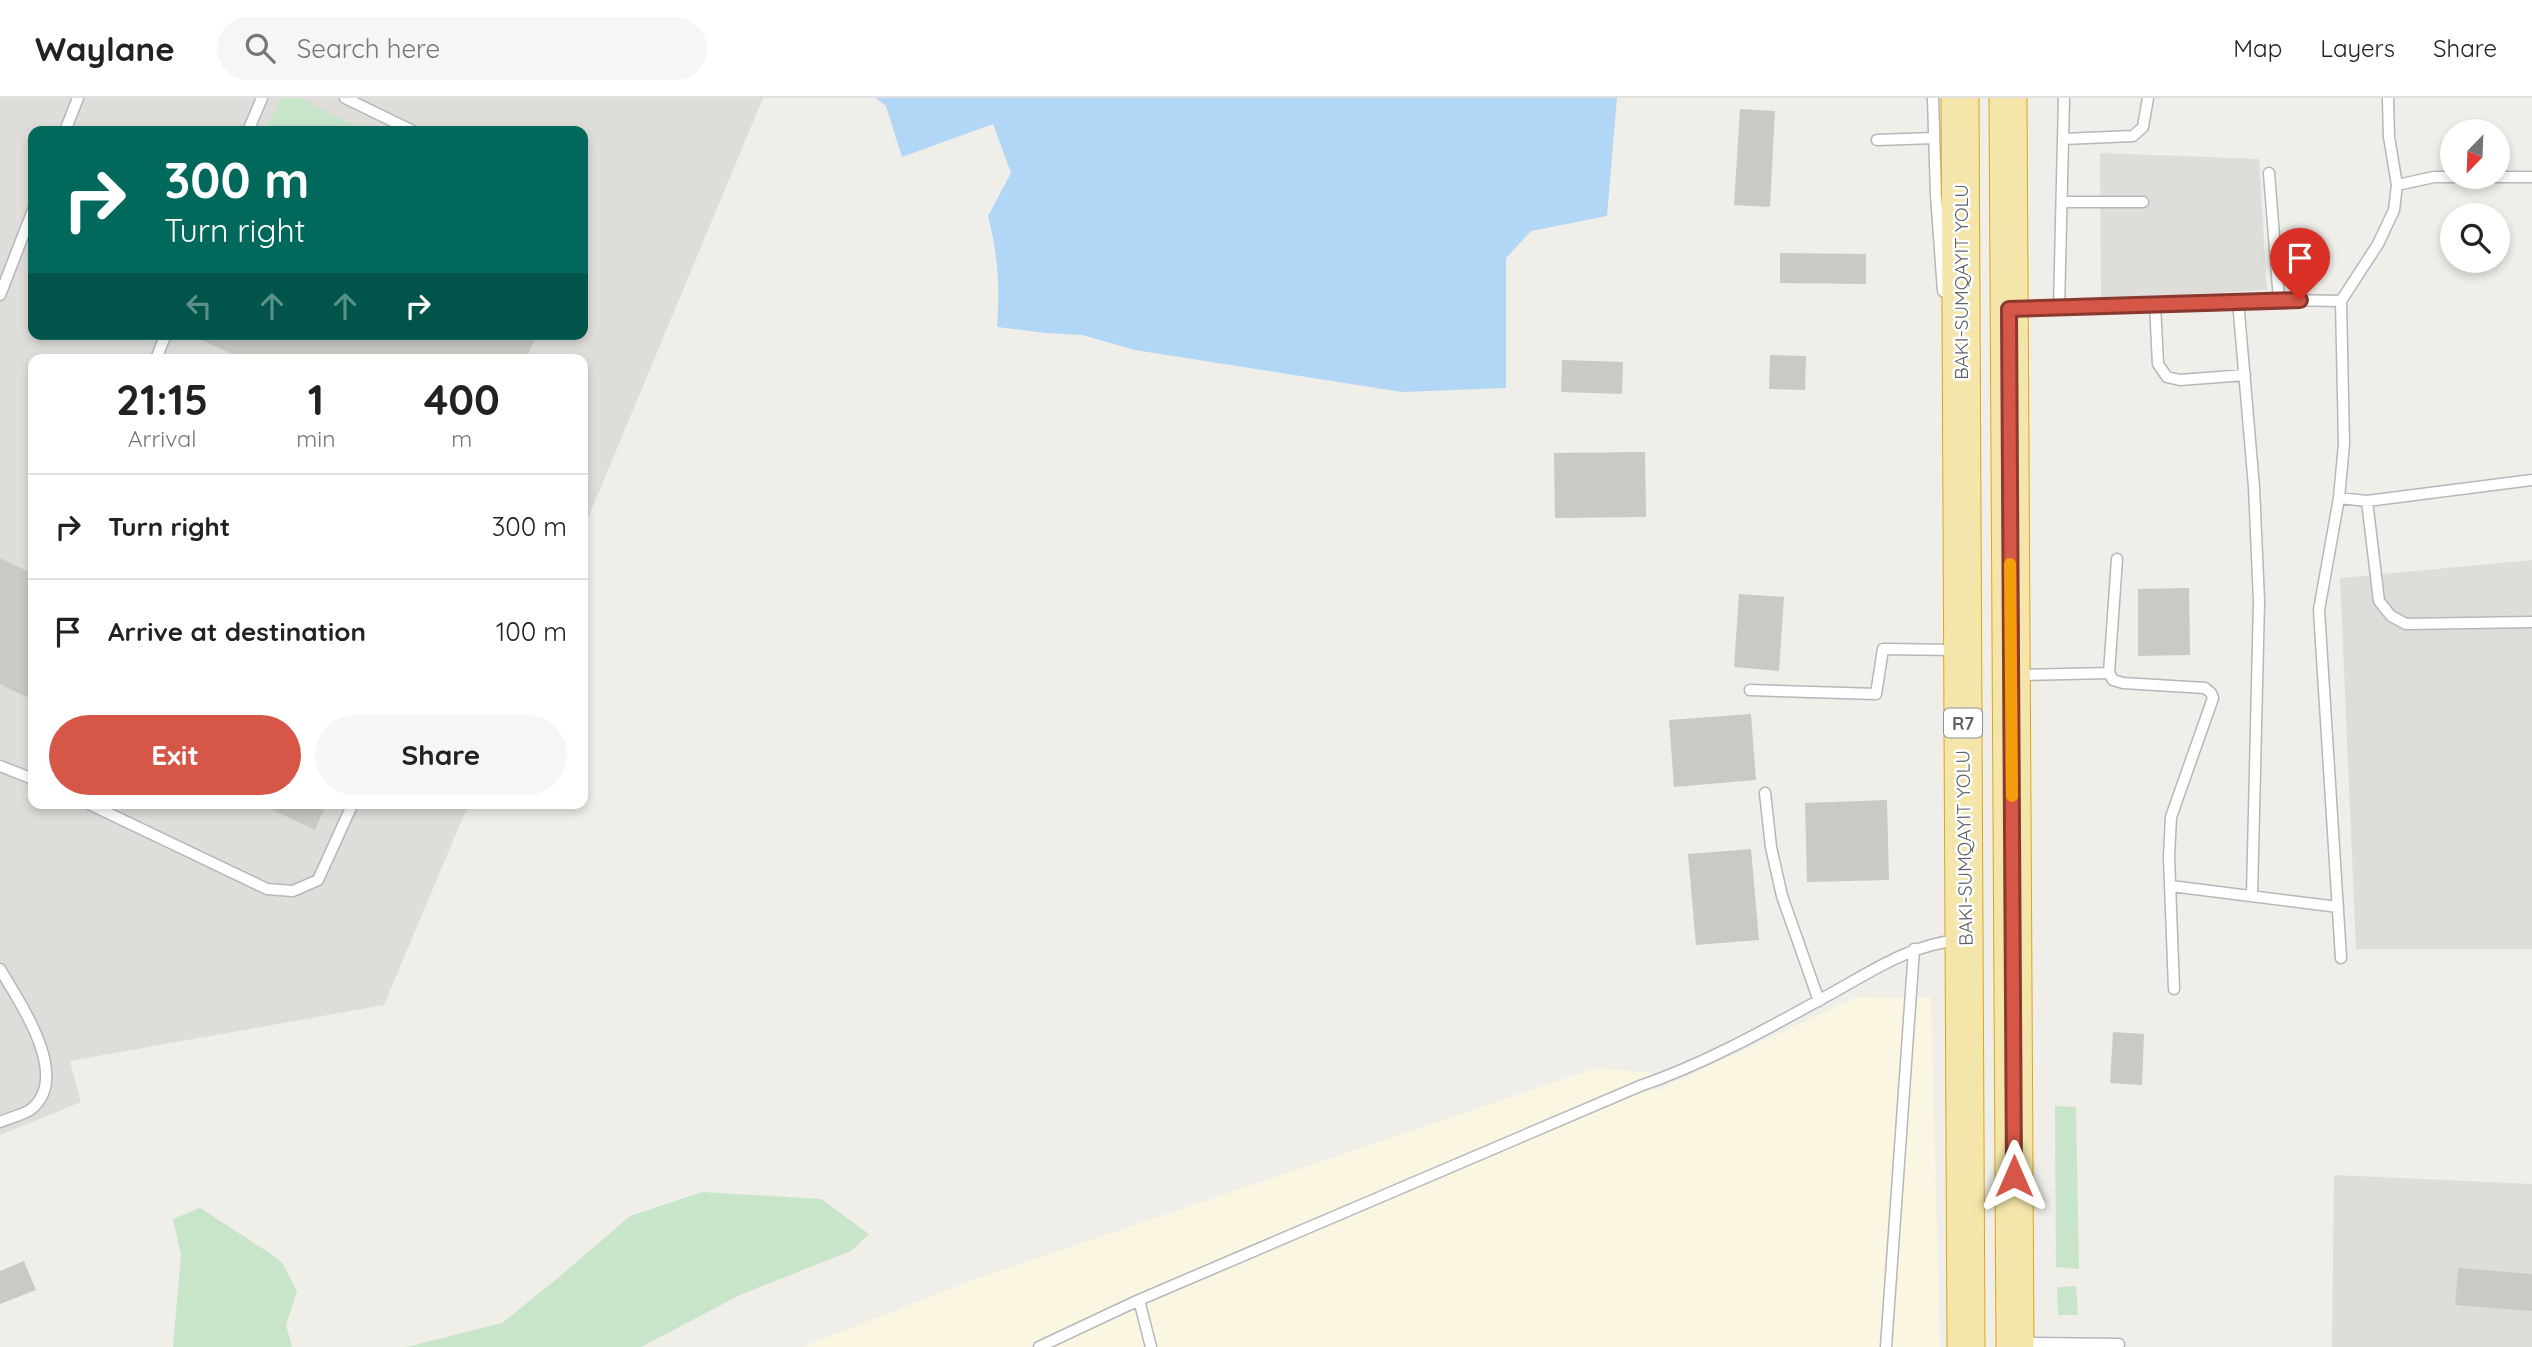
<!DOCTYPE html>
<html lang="en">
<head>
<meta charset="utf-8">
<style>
  :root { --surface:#fff; --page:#f6f6f6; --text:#222; --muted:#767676; --line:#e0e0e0; --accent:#d65747 }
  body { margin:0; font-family:Quicksand,sans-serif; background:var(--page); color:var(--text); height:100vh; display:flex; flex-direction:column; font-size:26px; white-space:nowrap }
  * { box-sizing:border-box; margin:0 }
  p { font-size:23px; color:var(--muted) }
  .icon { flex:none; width:38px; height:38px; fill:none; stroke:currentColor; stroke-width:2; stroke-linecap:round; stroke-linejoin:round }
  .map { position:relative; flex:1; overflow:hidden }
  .sheet { position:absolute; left:28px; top:256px; width:560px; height:455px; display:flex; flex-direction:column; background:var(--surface); border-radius:14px; box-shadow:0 4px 10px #0003 }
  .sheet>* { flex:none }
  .hud { position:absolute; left:28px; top:28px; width:560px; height:214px; border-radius:14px; box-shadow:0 4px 10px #0003; background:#00695c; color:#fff; overflow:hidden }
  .needle { width:46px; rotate:203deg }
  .controls { position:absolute; left:2440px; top:21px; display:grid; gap:14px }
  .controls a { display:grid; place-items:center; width:70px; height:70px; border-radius:50%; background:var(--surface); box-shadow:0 4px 10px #0003; font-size:35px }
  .pin { position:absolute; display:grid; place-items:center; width:60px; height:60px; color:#fff; margin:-72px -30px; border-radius:50% 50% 50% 0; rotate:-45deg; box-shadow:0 0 7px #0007 }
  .pin .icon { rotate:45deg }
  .me { position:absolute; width:77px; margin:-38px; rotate:0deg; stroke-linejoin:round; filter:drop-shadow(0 0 5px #0008) }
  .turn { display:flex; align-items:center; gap:24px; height:147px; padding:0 21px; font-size:32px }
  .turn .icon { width:91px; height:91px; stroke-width:2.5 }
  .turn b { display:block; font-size:49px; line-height:60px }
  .lanes { display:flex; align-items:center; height:66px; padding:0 21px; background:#0003; justify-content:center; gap:35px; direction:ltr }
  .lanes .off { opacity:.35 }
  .eta { display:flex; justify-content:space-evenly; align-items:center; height:119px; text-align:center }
  .eta b { font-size:42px; font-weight:700; line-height:49px }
  .primary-button { display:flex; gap:14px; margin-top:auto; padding:14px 21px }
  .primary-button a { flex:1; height:80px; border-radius:42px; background:var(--accent); color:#fff; font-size:28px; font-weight:700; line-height:80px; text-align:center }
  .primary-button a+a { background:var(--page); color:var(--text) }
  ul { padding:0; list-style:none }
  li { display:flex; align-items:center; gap:21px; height:105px; padding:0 21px; border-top:2px solid var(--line) }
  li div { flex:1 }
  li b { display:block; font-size:26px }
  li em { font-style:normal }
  header { display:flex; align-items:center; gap:42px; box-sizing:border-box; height:98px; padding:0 35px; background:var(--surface); border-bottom:2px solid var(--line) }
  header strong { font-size:33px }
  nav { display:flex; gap:38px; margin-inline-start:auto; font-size:24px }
  .search { width:490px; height:63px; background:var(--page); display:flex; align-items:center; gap:18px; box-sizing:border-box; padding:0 24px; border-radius:38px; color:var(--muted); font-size:26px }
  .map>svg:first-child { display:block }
  .commercial { fill:#fbf6e2 }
  .industrial { fill:#dfddda; fill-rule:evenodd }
  .green { fill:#c8e4c9 }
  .water { fill:#b2d6f6 }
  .building { fill:#cbc9c4 }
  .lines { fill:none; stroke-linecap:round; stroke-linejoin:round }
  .service-casing { stroke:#b5b7bb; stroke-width:13 }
  .trunk-casing { stroke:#dca61b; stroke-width:39 }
  .service { stroke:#fff; stroke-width:10 }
  .trunk { stroke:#f4e6aa; stroke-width:37 }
  .route-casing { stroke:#8b392e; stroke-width:18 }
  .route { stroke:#d65747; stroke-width:12 }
  .slow { stroke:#f59e0b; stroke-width:12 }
  .labels { text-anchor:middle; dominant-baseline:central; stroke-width:5; stroke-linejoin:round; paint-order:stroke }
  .shield { fill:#fff; stroke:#8f9194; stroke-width:2 }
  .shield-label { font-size:18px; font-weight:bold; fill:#5f6266 }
  .street-label { font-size:19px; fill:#5f6266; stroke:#fff }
</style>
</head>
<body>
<header>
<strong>Waylane</strong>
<div class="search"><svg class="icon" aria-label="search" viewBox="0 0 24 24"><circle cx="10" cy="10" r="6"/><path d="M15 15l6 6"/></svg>Search here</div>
<nav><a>Map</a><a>Layers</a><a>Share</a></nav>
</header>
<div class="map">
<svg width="2532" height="1249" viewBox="0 0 2532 1249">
  <rect width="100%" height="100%" fill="#efeee8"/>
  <path class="commercial" d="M1857 899 1931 900 1940 1249H802L973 1182 1596 970 1653 975 1655 993Z"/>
  <path class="industrial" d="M0 0H763L583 432V261H33V705H469L384 907 70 963 81 1004 0 1037ZM33 33H583V236H33Z
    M2100 55 2259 61 2267 192 2101 201Z
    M2532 462V851H2356L2340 480Z
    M2334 1077 2532 1086V1249H2332Z"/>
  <path class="green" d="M280 0H301L366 33H266Z
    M2055 1008 2076 1009 2079 1171 2056 1169Z
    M702 1094 821 1101 869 1136 851 1153 742 1196 641 1249H407L502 1225 564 1175 630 1118Z
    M200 1110 274 1158 283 1166 297 1193 286 1227 292 1249H173L181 1157 173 1121Z
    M2076 1188 2078 1217H2058L2057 1189Z"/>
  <path class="water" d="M876 0H1617L1607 118 1531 133 1506 160V290L1402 294 1135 252 1082 237 1046 235 997 229C1000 190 998 156 988 118L1011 75 993 26 902 59 886 8Z"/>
  <path class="building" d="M1740 11 1775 13 1770 109 1734 107Z
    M1780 155 1866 156V186L1780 185Z
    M189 236H537L526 261H243Z
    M1770 257 1806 258 1805 292 1769 291Z
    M1562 262 1623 264 1622 296 1561 294Z
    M1645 354 1646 419 1555 420 1554 355Z
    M0 460 33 476V602L0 586Z
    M2189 490 2190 557 2138 558V491Z
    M1739 496 1784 499 1779 573 1734 569Z
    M1751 616 1756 682 1674 689 1669 622Z
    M1887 702 1889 782 1807 784 1805 705Z
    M258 705H327L315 732Z
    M1751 751 1759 842 1696 847 1688 756Z
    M2113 934 2144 936 2142 987 2110 985Z
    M24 1163 36 1192 0 1206V1173Z
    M2458 1170 2532 1176V1213L2455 1207Z"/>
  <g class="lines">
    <g class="service-casing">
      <path id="service" d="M345 0 413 33
        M1933 0 1936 97 1943 193
        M65 33 78 0
        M248 33 262 0
        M2063 41 2133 38 2143 29 2148 0
        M1877 42 1934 40
        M2269 75 2279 202
        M2493 79H2532
        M2397 87 2434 79H2462
        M2062 104H2143
        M0 197 33 112
        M2238 203 2254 389 2259 503 2252 798
        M2341 203 2344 346 2339 400 2319 512 2341 860
        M2155 206 2158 266 2167 279 2180 282 2245 277
        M2059 209 2064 0
        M2013 211 2279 202 2341 203 2378 146 2394 112 2397 87 2389 39 2388 0
        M156 261 166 236
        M2339 400 2367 403 2532 382
        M2367 403 2379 503 2391 518 2406 526 2532 524
        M2117 461 2109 575 2113 582 2123 585 2205 590 2211 595 2213 600 2171 719 2169 759 2174 891
        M2017 577 2109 575
        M1750 592 1876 596 1883 551 1956 552
        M0 668 33 681
        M1765 695 1771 749 1782 798 1819 903
        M87 705 267 791 293 793 318 782 353 705
        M2171 788 2338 809
        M0 871C19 904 73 980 30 1012 22 1017 9 1020 0 1024
        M1139 1202 1151 1249
        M2020 1245 2119 1246
        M1039 1249 1139 1202 1640 988C1704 966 1765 932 1823 900 1868 876 1907 847 1959 842
        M1886 1249 1914 851"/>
    </g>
    <g class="trunk-casing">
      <path id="trunk" d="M1960 0 1966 1249
        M2008 0 2015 1249"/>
    </g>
    <use href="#service" class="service"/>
    <use href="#trunk" class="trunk"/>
  </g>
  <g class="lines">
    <g class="route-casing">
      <path id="route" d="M2014 1078 2009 211 2300 202"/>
    </g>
    <use href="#route" class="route"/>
    <path class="slow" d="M2010 466 2012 698"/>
  </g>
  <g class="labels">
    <rect class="shield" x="1944" y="610.5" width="38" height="29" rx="5"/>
    <g class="shield-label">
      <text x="1963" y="625">R7</text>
    </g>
    <g class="street-label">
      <text transform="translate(1961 184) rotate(-90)">BAKI-SUMQAYIT YOLU</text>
      <text transform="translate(1964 750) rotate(-91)">BAKI-SUMQAYIT YOLU</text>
    </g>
  </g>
</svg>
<div class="controls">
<a><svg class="needle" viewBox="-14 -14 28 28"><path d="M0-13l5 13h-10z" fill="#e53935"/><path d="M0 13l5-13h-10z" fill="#767676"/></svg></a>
<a><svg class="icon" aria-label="search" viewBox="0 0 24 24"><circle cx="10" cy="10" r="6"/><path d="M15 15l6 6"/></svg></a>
</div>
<div class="pin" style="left:2300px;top:202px;background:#d93025"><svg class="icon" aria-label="arrive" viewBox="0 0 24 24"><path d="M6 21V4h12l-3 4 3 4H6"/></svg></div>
<svg class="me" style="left:2014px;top:1078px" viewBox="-20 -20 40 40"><path d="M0-17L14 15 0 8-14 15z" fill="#d65747" stroke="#fff" stroke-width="4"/></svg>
<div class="hud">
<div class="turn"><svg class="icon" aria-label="right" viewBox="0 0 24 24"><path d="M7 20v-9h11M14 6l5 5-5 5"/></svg><div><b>300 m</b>Turn right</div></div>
<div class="lanes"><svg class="icon off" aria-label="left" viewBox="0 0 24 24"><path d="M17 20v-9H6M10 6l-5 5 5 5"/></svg><svg class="icon off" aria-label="ahead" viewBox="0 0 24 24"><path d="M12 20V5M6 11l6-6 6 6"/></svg><svg class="icon off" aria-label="ahead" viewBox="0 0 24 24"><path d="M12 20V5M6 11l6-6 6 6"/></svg><svg class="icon" aria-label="right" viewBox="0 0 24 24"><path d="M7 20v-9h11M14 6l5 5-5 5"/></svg></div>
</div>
<section class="sheet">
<div class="eta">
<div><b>21:15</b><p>Arrival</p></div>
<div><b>1</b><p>min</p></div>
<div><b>400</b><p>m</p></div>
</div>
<ul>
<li><svg class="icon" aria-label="right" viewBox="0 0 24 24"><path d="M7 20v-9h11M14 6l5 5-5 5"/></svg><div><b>Turn right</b></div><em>300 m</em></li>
<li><svg class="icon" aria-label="arrive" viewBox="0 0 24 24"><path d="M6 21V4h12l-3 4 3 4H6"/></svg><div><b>Arrive at destination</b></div><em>100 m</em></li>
</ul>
<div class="primary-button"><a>Exit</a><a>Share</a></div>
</section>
</div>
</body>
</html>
